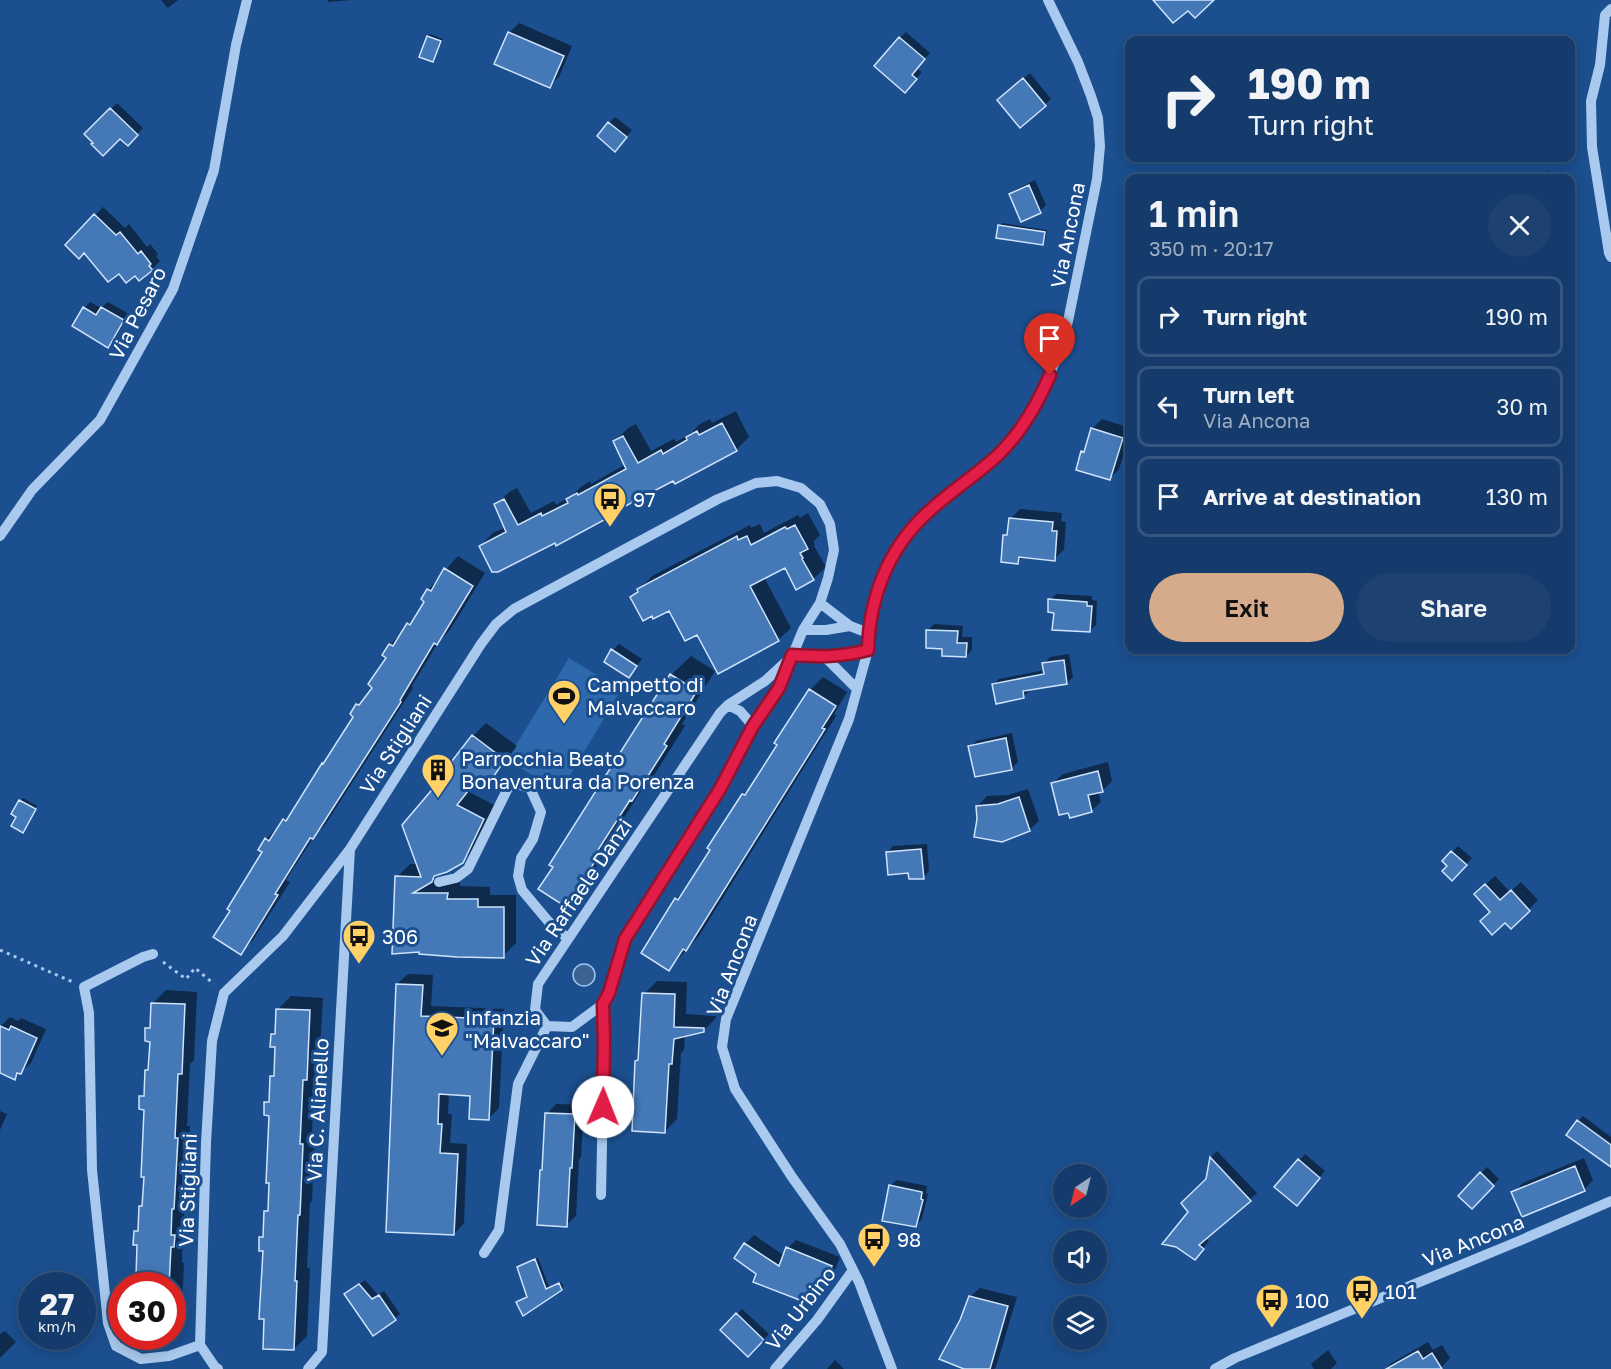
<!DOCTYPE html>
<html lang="en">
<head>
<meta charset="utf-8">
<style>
  :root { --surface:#143b6b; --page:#1d4271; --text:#f1f3f6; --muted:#9dadc1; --line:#33557e; --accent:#d6ab8b }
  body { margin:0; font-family:"Golos Text",sans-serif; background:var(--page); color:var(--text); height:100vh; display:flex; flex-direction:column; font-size:22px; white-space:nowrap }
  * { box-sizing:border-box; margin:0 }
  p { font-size:20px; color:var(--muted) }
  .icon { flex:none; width:33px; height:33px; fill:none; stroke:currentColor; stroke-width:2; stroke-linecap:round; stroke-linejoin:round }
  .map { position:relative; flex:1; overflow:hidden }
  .sheet { position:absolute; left:1125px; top:174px; width:450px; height:480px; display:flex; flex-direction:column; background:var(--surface); border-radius:12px; box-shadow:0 3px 15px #0003,0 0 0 2px var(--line) }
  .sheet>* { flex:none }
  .hud { position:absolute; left:1125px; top:36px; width:450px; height:126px; border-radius:12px; box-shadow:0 3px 15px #0003,0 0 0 2px var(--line); background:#143b6b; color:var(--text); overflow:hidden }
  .needle { width:39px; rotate:215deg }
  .tools { position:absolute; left:1053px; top:1164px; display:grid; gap:12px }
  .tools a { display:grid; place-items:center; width:54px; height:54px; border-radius:50%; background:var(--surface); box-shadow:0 3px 15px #0003,0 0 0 2px var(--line); font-size:30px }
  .speed { position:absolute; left:18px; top:1272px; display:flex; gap:12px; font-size:30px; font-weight:700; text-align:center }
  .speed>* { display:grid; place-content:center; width:78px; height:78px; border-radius:50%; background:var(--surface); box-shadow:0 3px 15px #0003,0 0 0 2px var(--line); line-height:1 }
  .speed small { font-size:15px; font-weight:400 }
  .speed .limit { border:9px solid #d22; background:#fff; color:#111 }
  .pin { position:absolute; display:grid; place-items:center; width:51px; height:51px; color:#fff; margin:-62px -26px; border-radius:50% 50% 50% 0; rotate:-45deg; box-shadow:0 0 6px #0007 }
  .pin .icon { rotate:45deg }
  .me { position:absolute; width:66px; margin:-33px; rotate:1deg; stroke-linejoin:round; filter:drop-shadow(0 0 4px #0008) }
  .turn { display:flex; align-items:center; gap:21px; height:126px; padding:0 24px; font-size:27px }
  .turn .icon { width:78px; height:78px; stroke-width:2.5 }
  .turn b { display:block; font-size:42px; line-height:51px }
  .round { display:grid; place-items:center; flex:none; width:63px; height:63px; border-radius:32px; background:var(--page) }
  .headline { display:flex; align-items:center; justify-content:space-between; height:102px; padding:0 24px }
  h1 { font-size:36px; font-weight:600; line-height:45px }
  .primary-button { display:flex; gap:12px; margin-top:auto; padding:12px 24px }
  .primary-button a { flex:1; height:69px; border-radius:36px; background:var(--accent); color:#111; font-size:24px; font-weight:600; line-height:69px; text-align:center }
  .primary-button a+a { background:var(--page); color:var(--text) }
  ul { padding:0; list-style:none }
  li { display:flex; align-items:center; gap:18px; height:81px; margin:0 12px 9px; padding:0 12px; border:3px solid var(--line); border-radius:12px }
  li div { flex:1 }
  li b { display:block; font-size:22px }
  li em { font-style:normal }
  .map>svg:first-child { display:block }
  .green { fill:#2e69ad }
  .water { fill:#3c6290; stroke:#9cc4f0; stroke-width:1.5 }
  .shadow { fill:#0007 }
  .building { fill:#4478b7; stroke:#cfe3fa; stroke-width:1.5 }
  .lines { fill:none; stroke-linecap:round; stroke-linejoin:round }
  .path { stroke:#a9c9ee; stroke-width:3; stroke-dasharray:3 4.5; stroke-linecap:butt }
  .minor { stroke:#a9c9ee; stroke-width:10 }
  .route-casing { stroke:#92132f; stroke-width:15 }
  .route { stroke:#e11d48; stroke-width:10 }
  .labels { text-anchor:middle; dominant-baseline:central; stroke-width:6; stroke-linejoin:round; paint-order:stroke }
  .street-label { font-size:20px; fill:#fff; stroke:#1b4f8f }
  .poi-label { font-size:20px; fill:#fff; stroke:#1b4f8f; text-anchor:start }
</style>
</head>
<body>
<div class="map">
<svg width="1611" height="1369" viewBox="0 0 1611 1369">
  <rect width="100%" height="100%" fill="#1b4f8f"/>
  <path class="green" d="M569 658 621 690 560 792 507 760Z"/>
  <path class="water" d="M573 975a11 11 0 1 1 22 0a11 11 0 1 1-22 0Z"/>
  <path class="shadow" d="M161 0H178L168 8Z
    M328 0H351L328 2Z
    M519 23 572 46 559 77 549 86 509 33Z
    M906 32 930 53 916 68 922 72 911 85 900 38Z
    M430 34 443 39 435 58 433 61 428 37Z
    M1030 73 1051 99 1021 126 1005 94Z
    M117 103 143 128 128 144 120 136 95 143 86 134Z
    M615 117 632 130 621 144 609 123Z
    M1547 171 1560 178H1540Z
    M1035 180 1046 205 1040 211 1011 195 1017 189Z
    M103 207 125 228 129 224 147 247 150 244 158 254 156 256 160 261 152 269 135 274 119 272 84 251 67 245Z
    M1002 223 1047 230 1045 241 1042 244 1000 226Z
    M90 302 101 308 108 302 129 314 114 340 108 346 84 308Z
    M736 411 749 437 736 450 674 479 622 506 616 512 556 541 480 546 493 533 506 527 496 505 509 492 517 488 531 513 554 501 556 505 571 496 581 487 590 481 591 484 626 464 615 441 628 428 636 424 651 451 674 439 676 442 690 434 700 424 710 419 712 423Z
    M1102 419 1130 428V435L1119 469 1109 479 1083 452 1086 448 1092 429Z
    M1020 509 1062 513 1061 521 1066 522 1064 550 1054 559 1024 556 1017 563 1005 536 1009 532 1010 519Z
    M808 513 820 535 813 542 815 544 814 546 826 567 813 579 785 566 764 577 791 628 778 640 698 633 670 609 632 598 652 576 750 525 751 528 760 524 764 533 798 515 800 518Z
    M458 556 485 573 450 630 439 641 412 686 413 688 325 825 315 835 286 880 290 882 253 940 240 953 266 839 295 810 355 717 357 705 370 692 388 658 390 645 419 614 426 602 428 590Z
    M1056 594 1092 596V600L1097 601 1096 625 1089 631 1055 612 1050 600Z
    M934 624 963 626 962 637H972V650L966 656 944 647 928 630Z
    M619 644 642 659 629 676 613 650Z
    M1069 654 1073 677 1067 683 1029 689V691L1023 697 993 685 999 679 1045 670 1044 664 1050 657Z
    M691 656 715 671 682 724 685 726 651 780 643 788 616 830 619 832 585 885 566 905 671 675Z
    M823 677 847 692 834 714 836 716 699 936 669 969 676 899 688 888 712 850 743 795 752 785 779 744 810 690Z
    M486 723 517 746 501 768 488 781 481 776 469 792 496 806 475 848 462 862 438 874 431 880 460 881V886L490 887V895H516V943L503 956 420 953 397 877 410 864H418L449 772 447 770 473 736Z
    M1012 733 1018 762 1012 768 970 747 976 741Z
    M1108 762 1112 781 1103 790 1098 791 1101 802 1091 811 1053 783 1063 774Z
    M1028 789 1039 821 1029 830 978 806 987 796 1008 795Z
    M23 798 37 806 23 831 18 816 20 801Z
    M927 844 929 871 923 878 909 871 887 853 893 846Z
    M1458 846 1472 858 1452 879 1449 866 1444 861Z
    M1495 876 1510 892 1521 882 1538 900 1511 927 1492 911 1485 885Z
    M408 974 433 975 431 1006 504 1009 499 1108 488 1119 471 1095 449 1093 448 1114H452L450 1143 467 1144 464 1223 454 1234 397 984Z
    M657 981 687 982 686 1014 716 1016V1018L703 1031 685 1035 684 1050 681 1053 677 1119 664 1132 640 1058 644 994Z
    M166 990 197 992 194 1060 190 1064 187 1126H190L187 1195 185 1197 184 1222 187 1223V1233L183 1236 182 1263H184L181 1330 168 1343 139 1341 140 1336H172V1286H137L139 1244 136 1232 139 1228 140 1206 144 1202 145 1108 141 1097 145 1092 146 1071 150 1067 151 1040 147 1029 152 1024 153 1003Z
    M291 996 323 998 319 1065 315 1070 312 1131 315 1132 312 1201 310 1203 307 1268H310L307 1336 294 1349 261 1238 265 1234 266 1212 269 1208 271 1114 266 1102 271 1098 272 1077 275 1073 277 1046 272 1034 277 1030 278 1009Z
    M10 1017 18 1021 21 1018 46 1029 31 1063 14 1078 0 1071V1027Z
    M556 1104 584 1105 581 1157 579 1160 576 1216 566 1225 544 1168 547 1114Z
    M0 1111 7 1114 0 1130Z
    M1583 1116 1611 1137V1167L1578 1121Z
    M1217 1151 1257 1193 1205 1238 1209 1241 1195 1258 1177 1245 1189 1212 1208 1179 1211 1157Z
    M1305 1154 1325 1171 1303 1197 1276 1187Z
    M1584 1158 1593 1180 1584 1190 1513 1193 1523 1183Z
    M1487 1167 1499 1179 1472 1207 1460 1196Z
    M897 1180 927 1186 926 1193 928 1194 922 1219 915 1226 890 1186Z
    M754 1235 785 1256 788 1248 796 1240 840 1257 832 1278 819 1293 758 1273 736 1257 745 1244Z
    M538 1258 549 1287 561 1282 564 1286 561 1289 517 1302 529 1296 519 1267 521 1265Z
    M365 1280 378 1295 384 1291 400 1314 373 1334 346 1294Z
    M980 1288 1017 1297 996 1367 994 1369H969L962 1320 970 1297Z
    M742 1309 769 1334 748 1355 722 1330Z
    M5 1331 16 1342 0 1358V1334Z
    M1428 1342 1433 1350 1442 1345 1450 1358 1441 1368 1438 1369H1385L1390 1364Z
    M1328 1350 1337 1363 1331 1369H1314L1311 1364Z
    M835 1360 844 1369H827Z"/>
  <path class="building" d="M1153 0H1214L1195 18 1188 11 1173 23Z
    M508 32 564 56 550 88 494 64Z
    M427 36 441 41 433 62 419 57Z
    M899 37 925 59 912 75 917 79 905 93 874 66Z
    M1023 78 1046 106 1020 128 997 100Z
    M110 108 138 135 128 146 120 139 103 156 91 144 93 143 84 134Z
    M608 122 627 137 615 152 597 136Z
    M1029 185 1041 213 1021 222 1009 194Z
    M94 214 116 235 120 232 138 254 141 251 151 264 149 266 153 270 139 281 135 276 126 283 119 274 108 282 84 253 79 259 65 245Z
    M998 225 1045 232 1043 245 996 238Z
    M83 307 96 315 101 307 124 320 108 348 72 326Z
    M722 423 737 451 675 484 673 481 616 511 617 513 556 546 555 543 498 572H492L479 546 506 532 494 504 504 499 518 525 541 513 542 516 568 503 566 499 577 493 578 495 626 469 613 441 623 436 638 463 661 450 663 454 687 440 686 437 697 431 699 435Z
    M1091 428 1123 438 1110 480 1076 470 1081 451 1084 452Z
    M1009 518 1053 522 1052 531H1057L1055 561 1019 557 1018 564 1001 562 1003 535H1007Z
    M795 525 808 549 800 553 803 558 802 559 814 580 796 590 785 568 750 586 779 641 718 674 697 635 685 641 669 611 653 619 652 616 643 621 630 597 638 592 637 589 737 536 738 540 747 536 751 545 785 527 787 529Z
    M444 568 473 586 437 645 434 643 400 700 401 702 313 839 310 838 275 894 278 895 241 955 213 937 230 911 227 909 262 852 258 850 265 838 269 841 283 819 286 821 322 763 323 764 353 717 350 714 356 704 359 705 372 688 368 684 386 658 382 655 389 644 393 646 407 623 410 625 424 602 421 599 427 589 431 591Z
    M1048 599 1087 602V606H1092L1090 632 1052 630 1054 613 1048 612Z
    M926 630 958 631 957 643H967L966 657 942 656V649L926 648Z
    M611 649 637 666 629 678 604 662Z
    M1064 660 1067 684 1023 691 1024 698 996 704 992 684 1044 674 1042 663Z
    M670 674 697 691 664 744 667 746 632 801 630 800 598 850 601 852 566 907 538 889 553 867 549 865Z
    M809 689 836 706 822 728 825 729 686 951 683 949 669 971 641 953 675 898 678 900 710 850 707 848 742 794 745 795 777 745 774 743Z
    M472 735 505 760 489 783 479 777 457 805 484 819 463 863 447 872 434 876 432 882 413 893H448L447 899H478V907H504V958L457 957 419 954V952L392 954 395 876 421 877 402 825 447 772 445 770Z
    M1006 738 1012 770 975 777 968 746Z
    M1098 771 1103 792 1088 795 1092 812 1070 818 1068 813 1059 815 1051 783Z
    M1019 797 1030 831 1002 842 974 837 977 819 976 806 998 804Z
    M19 800 36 809 23 833 11 826 16 817 11 814Z
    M921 849 924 879H909L908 873 888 875 886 852Z
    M1451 851 1467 865 1452 881 1442 871 1447 866 1442 861Z
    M1485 884 1500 900 1511 890 1530 911 1511 929 1505 923 1492 935 1480 921 1490 912 1474 894Z
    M396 984 423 985 421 1016 494 1019 489 1120 469 1119 470 1096 439 1094 438 1124H442L440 1153 458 1154 454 1235 386 1232Z
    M642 993 675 994 674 1027 704 1028V1032L674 1039 672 1064H669L665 1133 632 1131 635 1061 638 1060Z
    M151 1003 185 1004 182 1074H178L175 1138H178L174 1209H172L171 1235H175L174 1247H171L169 1286H139V1276H136L137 1245H133L134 1231H138L139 1206H142L144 1177H141L144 1110 139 1109V1096H144L145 1070H148L150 1042 145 1041V1028H150Z
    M276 1009 310 1010 307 1080H303L300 1144H303L300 1215H298L295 1281H297L294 1350 263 1349 264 1319H259L263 1251H259V1237H263L264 1211H268L269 1183H266L269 1116 264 1115V1102H269L270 1076H274L275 1047H270L271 1034H275Z
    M0 1026 9 1030 11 1026 37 1038 21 1074 17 1073 15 1080 0 1073Z
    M545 1113 575 1114 572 1168H570L567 1227 537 1225 540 1170H542Z
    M1577 1120 1611 1145V1167L1566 1135Z
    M1210 1157 1251 1201 1199 1245 1204 1249 1195 1260 1176 1247 1162 1244 1188 1212 1181 1203 1206 1179Z
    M1298 1159 1320 1178 1297 1206 1274 1187Z
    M1575 1166 1585 1191 1522 1217 1511 1192Z
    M1480 1172 1494 1186 1472 1209 1458 1196Z
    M889 1185 922 1192 921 1199 923 1200 916 1227 882 1221Z
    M744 1243 779 1266 786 1247 832 1266 824 1288 810 1304 753 1282 756 1274 734 1258Z
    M535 1259 546 1289 559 1283 562 1290 523 1316 516 1302 527 1297 517 1267Z
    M359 1284 372 1299 379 1295 396 1320 373 1336 344 1294Z
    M969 1296 1008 1306 990 1369H964L939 1359 960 1320Z
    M736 1313 764 1340 748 1357 720 1330Z
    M1418 1351 1423 1359 1432 1353 1442 1369H1386Z"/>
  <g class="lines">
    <path class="path" d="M0 950 73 982
      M163 962 186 979 195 968 214 984"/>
    <path class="minor" d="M1611 9 1605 15 1600 65 1591 101 1592 147 1609 253 1611 257
      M0 536 32 490 100 420 173 289 214 170 236 45 247 0
      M820 603 850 626 868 633
      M803 630H826L850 626
      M792 655C819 657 841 657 868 650
      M825 657 857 689
      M728 705 740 711 753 726
      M439 882 456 878 468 869 508 788 516 784 530 788 541 812 533 839 521 858 518 876 522 890 548 921 568 939
      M153 954 143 957 84 987 89 1013 92 1170 108 1323 116 1346 141 1359 169 1356 200 1345
      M547 1026 535 1010 538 984 720 713 728 705 765 681 788 660
      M601 1195 604 1041 603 1004
      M484 1253 499 1230 518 1084 547 1026
      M218 1369 215 1367 200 1345 206 1143 212 1041 224 993 283 936 350 849 481 644 496 624 514 609 718 499 756 483 777 481 801 488 820 504 830 524 834 550 828 578 820 603 803 630 779 688 753 726 720 789 625 939 609 993 603 1004 572 1027 547 1026
      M308 1369 322 1352 350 849
      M775 1369 817 1320 853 1270
      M892 1369 859 1282 840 1244 792 1177 735 1089 722 1047 726 1019 849 719 868 650V633L873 605 883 575 894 551 908 531 927 513 999 454 1019 430 1041 394 1058 355 1068 321 1097 179 1100 146 1098 118 1091 96 1078 62 1048 0
      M1215 1369 1235 1358 1519 1241 1611 1201"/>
  </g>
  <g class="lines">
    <g class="route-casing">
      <path id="route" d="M603 1107 604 1041 603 1004 609 993 625 939 720 789 753 726 779 688 792 655C820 657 841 657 868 650 869 599 888 549 926 514 948 493 975 476 997 456 1020 434 1038 403 1050 375"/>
    </g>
    <use href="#route" class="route"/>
  </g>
  <defs>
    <g id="bus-pin" transform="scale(1.725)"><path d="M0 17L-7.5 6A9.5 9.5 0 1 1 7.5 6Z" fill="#ffd166" stroke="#1b4f8f"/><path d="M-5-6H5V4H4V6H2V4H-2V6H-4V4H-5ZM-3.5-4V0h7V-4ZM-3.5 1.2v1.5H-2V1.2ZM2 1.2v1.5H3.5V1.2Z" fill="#111"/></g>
    <g id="stadium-pin" transform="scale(1.725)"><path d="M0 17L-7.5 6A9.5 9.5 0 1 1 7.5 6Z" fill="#ffd166" stroke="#1b4f8f"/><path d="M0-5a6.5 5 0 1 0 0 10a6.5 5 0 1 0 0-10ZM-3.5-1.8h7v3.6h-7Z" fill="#111"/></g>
    <g id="building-pin" transform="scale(1.725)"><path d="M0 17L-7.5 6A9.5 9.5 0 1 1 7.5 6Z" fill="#ffd166" stroke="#1b4f8f"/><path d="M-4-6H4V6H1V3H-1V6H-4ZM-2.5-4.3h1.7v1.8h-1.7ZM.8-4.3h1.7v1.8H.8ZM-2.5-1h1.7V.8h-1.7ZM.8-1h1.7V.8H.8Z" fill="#111"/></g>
    <g id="school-pin" transform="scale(1.725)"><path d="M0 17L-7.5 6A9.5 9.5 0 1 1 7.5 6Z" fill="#ffd166" stroke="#1b4f8f"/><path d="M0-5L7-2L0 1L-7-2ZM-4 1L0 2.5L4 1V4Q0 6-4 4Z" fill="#111"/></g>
  </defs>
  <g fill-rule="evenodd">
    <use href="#bus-pin" x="610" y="499"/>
    <use href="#stadium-pin" x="564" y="696"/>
    <use href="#building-pin" x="438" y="770"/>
    <use href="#bus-pin" x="359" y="936"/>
    <use href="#school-pin" x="442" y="1028"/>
    <use href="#bus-pin" x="874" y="1239"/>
    <use href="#bus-pin" x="1362" y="1291"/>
    <use href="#bus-pin" x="1272" y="1300"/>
  </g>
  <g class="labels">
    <g class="street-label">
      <text transform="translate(1067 235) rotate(-79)">Via Ancona</text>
      <text transform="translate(137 313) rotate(-63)">Via Pesaro</text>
      <text transform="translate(395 744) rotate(-57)">Via Stigliani</text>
      <text transform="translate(578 892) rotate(-56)">Via Raffaele Danzi</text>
      <text transform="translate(731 965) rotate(-69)">Via Ancona</text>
      <text transform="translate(317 1110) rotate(-87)">Via C. Alianello</text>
      <text transform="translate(187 1190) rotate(-88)">Via Stigliani</text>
      <text transform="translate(1473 1240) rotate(-22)">Via Ancona</text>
      <text transform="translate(800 1308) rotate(-52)">Via Urbino</text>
    </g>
    <g class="poi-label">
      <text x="633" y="499">97</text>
      <text x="587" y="684">Campetto di<tspan x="587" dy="23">Malvaccaro</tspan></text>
      <text x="461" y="758">Parrocchia Beato<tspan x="461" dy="23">Bonaventura da Porenza</tspan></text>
      <text x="382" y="936">306</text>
      <text x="465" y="1017">Infanzia<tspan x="465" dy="23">"Malvaccaro"</tspan></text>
      <text x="897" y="1239">98</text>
      <text x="1385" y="1291">101</text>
      <text x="1295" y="1300">100</text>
    </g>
  </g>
</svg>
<div class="tools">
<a><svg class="needle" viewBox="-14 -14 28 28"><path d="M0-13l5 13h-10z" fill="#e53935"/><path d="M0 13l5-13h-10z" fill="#9dadc1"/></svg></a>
<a><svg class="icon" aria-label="sound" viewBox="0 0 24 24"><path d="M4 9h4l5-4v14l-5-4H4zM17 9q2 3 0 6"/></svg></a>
<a><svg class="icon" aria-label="layers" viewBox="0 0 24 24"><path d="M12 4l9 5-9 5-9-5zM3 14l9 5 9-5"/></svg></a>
</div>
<div class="speed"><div>27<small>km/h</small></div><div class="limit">30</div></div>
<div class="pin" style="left:1050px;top:375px;background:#d93025"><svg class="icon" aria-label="arrive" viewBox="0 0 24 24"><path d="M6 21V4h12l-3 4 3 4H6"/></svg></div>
<svg class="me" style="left:603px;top:1107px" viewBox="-20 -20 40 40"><circle r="19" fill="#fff"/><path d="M0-13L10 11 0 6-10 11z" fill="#e11d48"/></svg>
<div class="hud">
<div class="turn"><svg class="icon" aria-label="right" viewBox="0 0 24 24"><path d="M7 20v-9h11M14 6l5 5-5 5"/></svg><div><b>190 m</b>Turn right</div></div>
</div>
<section class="sheet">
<div class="headline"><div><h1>1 min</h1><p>350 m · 20:17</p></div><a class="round"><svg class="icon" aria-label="close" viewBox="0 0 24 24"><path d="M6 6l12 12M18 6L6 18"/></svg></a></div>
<ul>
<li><svg class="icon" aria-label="right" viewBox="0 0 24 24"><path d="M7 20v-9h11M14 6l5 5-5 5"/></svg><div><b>Turn right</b></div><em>190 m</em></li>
<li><svg class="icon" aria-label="left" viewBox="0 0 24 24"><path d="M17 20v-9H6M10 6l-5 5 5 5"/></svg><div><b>Turn left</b><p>Via Ancona</p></div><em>30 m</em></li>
<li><svg class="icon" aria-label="arrive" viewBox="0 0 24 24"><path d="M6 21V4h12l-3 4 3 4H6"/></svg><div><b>Arrive at destination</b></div><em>130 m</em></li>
</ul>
<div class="primary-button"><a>Exit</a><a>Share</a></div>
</section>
</div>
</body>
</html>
